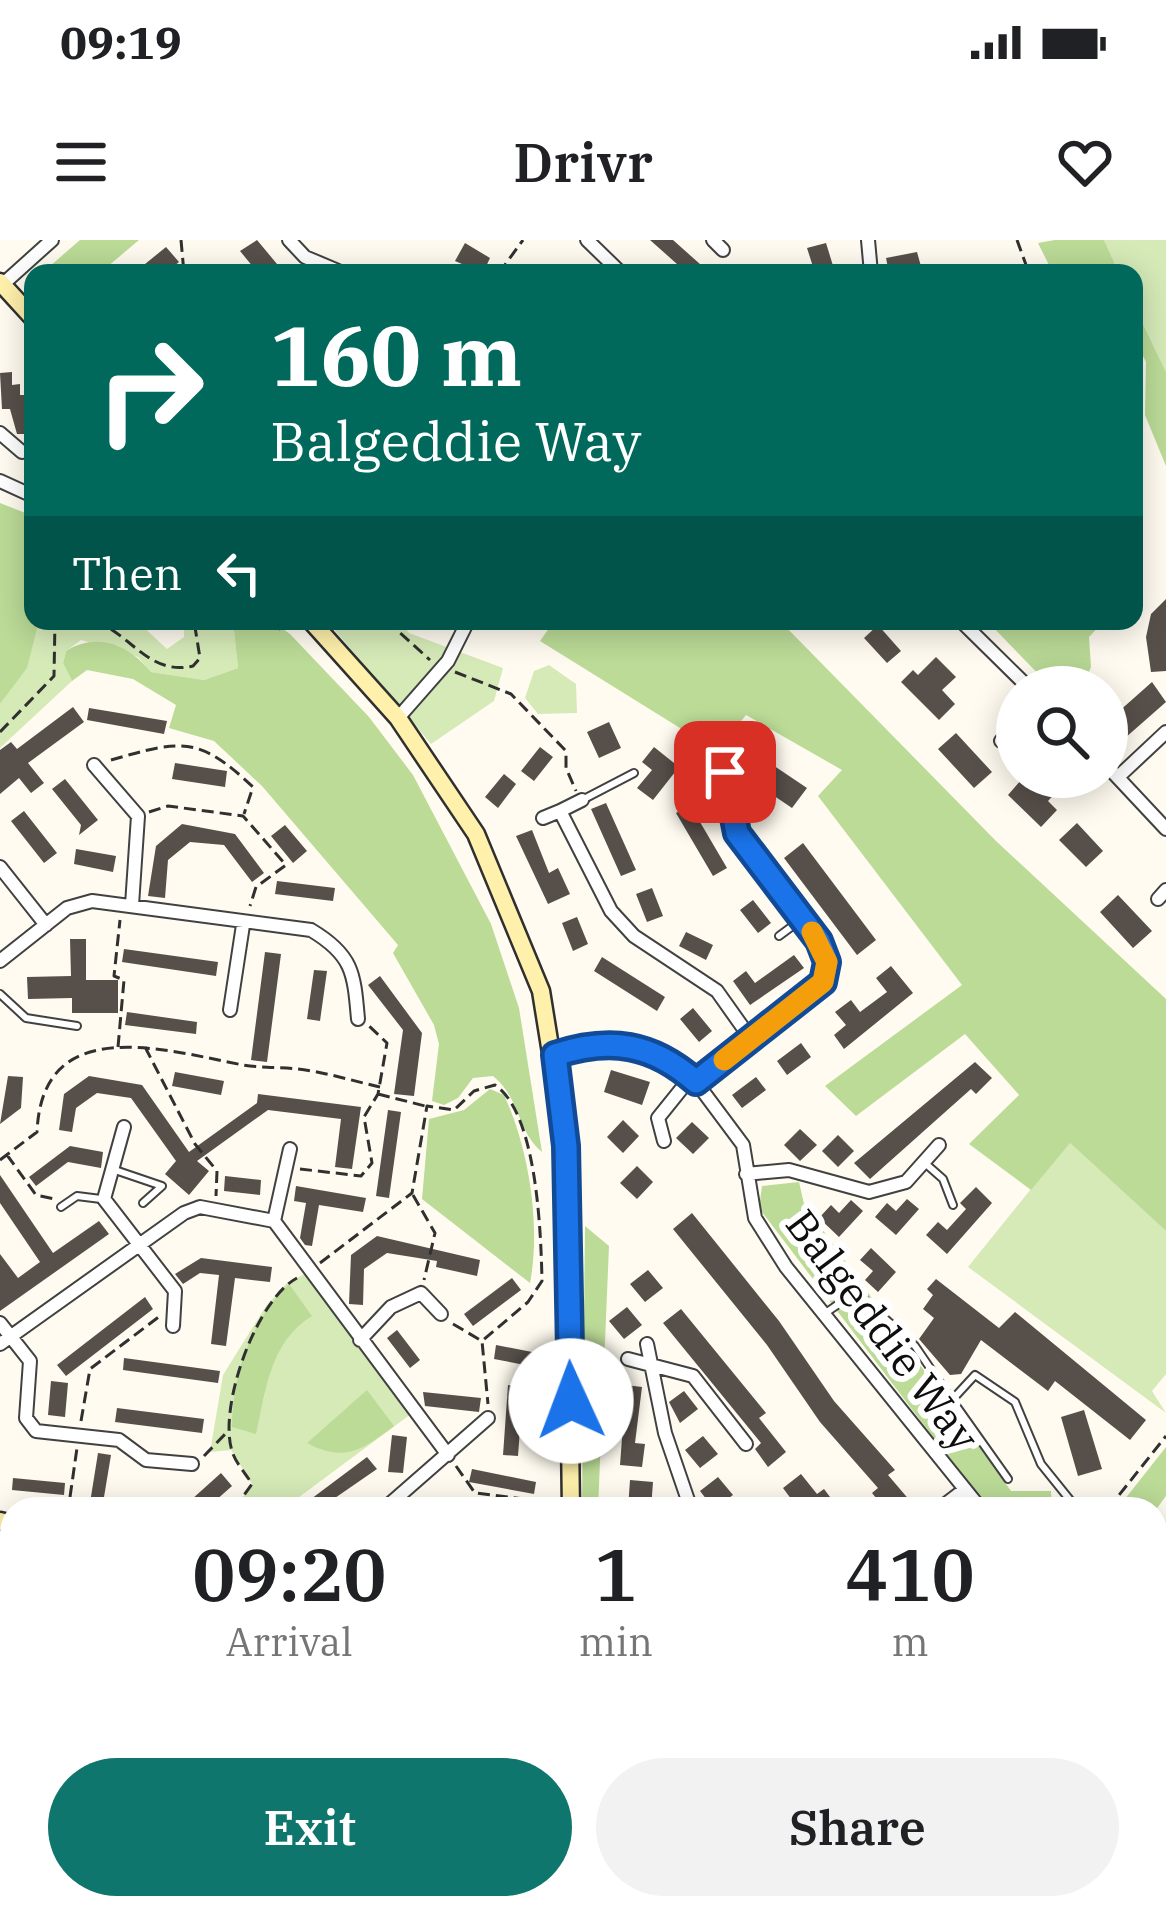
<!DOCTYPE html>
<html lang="en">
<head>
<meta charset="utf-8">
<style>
  :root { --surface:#fff; --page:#f2f2f2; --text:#202124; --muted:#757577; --accent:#0f766e }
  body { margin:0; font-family:"IBM Plex Serif",serif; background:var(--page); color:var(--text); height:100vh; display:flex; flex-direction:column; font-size:45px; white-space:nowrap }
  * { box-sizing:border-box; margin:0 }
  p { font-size:39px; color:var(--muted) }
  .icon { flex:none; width:66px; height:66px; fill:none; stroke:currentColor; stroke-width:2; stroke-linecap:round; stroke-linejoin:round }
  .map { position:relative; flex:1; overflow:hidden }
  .panel { position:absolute; left:0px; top:1257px; width:1167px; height:423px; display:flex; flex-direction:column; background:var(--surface); border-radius:36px 36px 0 0; box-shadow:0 6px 30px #0003 }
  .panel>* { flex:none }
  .hud { position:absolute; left:24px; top:24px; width:1119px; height:366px; border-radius:24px; box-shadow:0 6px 30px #0003; background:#00695c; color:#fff; overflow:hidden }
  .tools { position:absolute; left:996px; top:426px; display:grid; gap:24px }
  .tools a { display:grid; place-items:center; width:132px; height:132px; border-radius:50%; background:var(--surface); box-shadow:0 6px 30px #0003; font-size:60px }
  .pin { position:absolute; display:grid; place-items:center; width:102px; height:102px; color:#fff; margin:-51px; border-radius:24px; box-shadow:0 6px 18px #0006 }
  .me { position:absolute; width:132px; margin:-66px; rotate:358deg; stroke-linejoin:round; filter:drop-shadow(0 0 9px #0008) }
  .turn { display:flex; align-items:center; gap:42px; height:252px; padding:0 48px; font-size:54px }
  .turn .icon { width:156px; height:156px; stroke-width:2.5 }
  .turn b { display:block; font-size:84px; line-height:102px }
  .then { display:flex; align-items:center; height:114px; padding:0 48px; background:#0003; gap:24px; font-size:45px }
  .eta { display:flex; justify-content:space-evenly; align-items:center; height:204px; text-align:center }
  .eta b { font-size:72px; font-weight:600; line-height:84px }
  .cta { display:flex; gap:24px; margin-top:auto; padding:24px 48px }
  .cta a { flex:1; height:138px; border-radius:72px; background:var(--accent); color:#fff; font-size:48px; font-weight:600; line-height:138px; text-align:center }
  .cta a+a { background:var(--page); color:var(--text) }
  .status { display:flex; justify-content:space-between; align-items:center; height:84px; padding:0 60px; background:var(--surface); direction:ltr }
  .status svg { height:33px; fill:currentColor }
  header { display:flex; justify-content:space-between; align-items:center; height:156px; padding:0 48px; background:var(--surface); font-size:54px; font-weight:600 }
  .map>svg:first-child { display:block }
  .green { fill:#d6eab8 }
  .forest { fill:#bbdb97 }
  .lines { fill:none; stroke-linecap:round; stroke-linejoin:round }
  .stream { stroke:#399ecf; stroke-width:4.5 }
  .building { fill:#574f4a }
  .lane-casing { stroke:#414141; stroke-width:10 }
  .street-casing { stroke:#414141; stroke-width:16 }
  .secondary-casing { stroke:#303030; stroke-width:21 }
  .path { stroke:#303030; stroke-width:3; stroke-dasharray:12 6; stroke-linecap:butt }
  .lane { stroke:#fff; stroke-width:6 }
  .street { stroke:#fff; stroke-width:12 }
  .secondary { stroke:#fff0ab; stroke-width:16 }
  .route-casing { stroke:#114b97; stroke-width:30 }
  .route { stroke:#1a73e8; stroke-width:21 }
  .slow { stroke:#f59e0b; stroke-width:21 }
  .labels { text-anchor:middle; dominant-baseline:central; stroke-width:12; stroke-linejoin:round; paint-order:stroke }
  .street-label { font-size:42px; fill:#0e0e0e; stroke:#fff }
</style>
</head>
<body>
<div class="status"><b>09:19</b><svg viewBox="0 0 49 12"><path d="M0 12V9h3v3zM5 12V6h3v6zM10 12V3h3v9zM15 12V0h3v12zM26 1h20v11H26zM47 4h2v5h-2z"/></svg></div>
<header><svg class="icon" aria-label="menu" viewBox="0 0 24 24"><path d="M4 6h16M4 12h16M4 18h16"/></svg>Drivr<svg class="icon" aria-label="heart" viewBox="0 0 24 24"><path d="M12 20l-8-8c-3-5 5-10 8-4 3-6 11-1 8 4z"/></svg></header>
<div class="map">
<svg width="1166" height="1679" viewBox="0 0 1166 1679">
  <rect width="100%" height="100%" fill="#fffbf0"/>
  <path class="green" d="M1104 0H1166V132L1134 65V33H1119Z
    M39 381H137L167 409 184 397V381H233L238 428 204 440 151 432 138 417 81 400 66 411 63 423 72 441 0 508V464L26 428Z
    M327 381H400L409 393 503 428 494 461 431 504Z
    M549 425 576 444 577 473 538 474 525 458 534 431Z
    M1069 902 1166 991V1134L1152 1151 1166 1173 968 1027Z
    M310 1031 415 1171 283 1269H234L252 1244 231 1210 210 1212 223 1135 266 1066 286 1044Z"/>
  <path class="forest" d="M80 0H139L100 33H42Z
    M1055 0H1104L1119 33H1102L1098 25 1051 29 1038 3Z
    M1134 65 1166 132V226L1145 175 1146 122 1134 98Z
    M0 263 33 276V381H39L27 428 0 464Z
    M233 381H272L290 394 369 477 413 535 491 684 519 768 542 912C517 892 520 857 493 836L473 838 458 858 444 865 432 861 439 804 434 785 393 713 398 705 262 546 214 501 169 488 176 465 133 439 87 430 72 441 63 423 66 411C97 392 128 404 151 432L204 440 238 428Z
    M554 381H780L996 601 1166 759V991L1070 903 1031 950 969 904 1019 855 965 794 856 876 825 846 962 745 818 556 842 530 746 475 717 511 540 401Z
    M987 381H1104L1089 397 1091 427 1082 447H1051Z
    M490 849 504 855C529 909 541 985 530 1043L422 959 429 879 464 870Z
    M799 942 804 964 1011 1251H1051L1052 1269H997L977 1255 759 968 762 946Z
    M585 986 609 1006 598 1269H582Z
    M289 1044 312 1076C270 1102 266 1149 256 1194L232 1187C232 1135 251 1080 289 1044Z
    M367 1150 394 1186C362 1210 345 1223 307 1203Z
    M1166 1207V1256L1155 1271 1117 1269Z"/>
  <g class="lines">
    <path class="stream" d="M757 1679 765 1668"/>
  </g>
  <path class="building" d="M257 0 277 24 266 33H258L240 11Z
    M650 0H673L710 33H680L674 28 677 24Z
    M465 3 490 18 483 33 455 21Z
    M826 3 834 29 815 33 807 8Z
    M166 7 179 22 166 33H134Z
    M917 12 922 30 889 33 886 18Z
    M12 132V145L20 144V155H28L33 194H17L10 169H2L0 133Z
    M1166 359V431L1151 432 1146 397 1151 374Z
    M878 385 901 411 887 423 864 398Z
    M936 417 956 437 942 450 955 464 939 480 901 442 913 430 918 435Z
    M1152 442 1166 462 1125 498 1108 481Z
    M73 467 84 482 28 523 44 543 31 553 19 538 0 554V510L11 502 17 509Z
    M89 468 167 481 164 494 87 480Z
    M609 482 621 508 599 518 587 492Z
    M956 493 992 532 974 548 938 509Z
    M540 507 553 517 534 541 521 531Z
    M654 507 679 527 653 560 637 548 652 530 642 522Z
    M746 507 807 548 792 568 731 527Z
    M175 523 227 531 225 547 172 539Z
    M504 534 516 544 498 568 485 557Z
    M65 539 98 580 79 595 81 585 52 549Z
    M1022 539 1034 551 1046 539 1058 550 1048 561 1057 570 1041 587 1008 555Z
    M606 563 636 630 621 636 591 569Z
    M690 565 727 628 713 636 676 573Z
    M24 571 57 613 44 623 11 581Z
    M1077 583 1103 611 1086 627 1059 600Z
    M182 584 235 594 264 633 252 642 224 605 190 602 168 620 165 658 148 656 156 606Z
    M285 585 307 611 293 623 271 596Z
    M532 590 549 633 558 628 570 654 548 664 516 596Z
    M803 603 876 700 857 715 784 618Z
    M76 609 116 616 113 632 74 624Z
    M277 641 335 648 333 661 275 654Z
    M652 648 663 676 647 682 636 654Z
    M1118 655 1152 691 1133 708 1100 672Z
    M753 660 771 683 758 693 740 670Z
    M577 677 588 704 573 711 562 683Z
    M686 692 713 705 706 720 679 706Z
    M70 699H86V740H118V773H72V758L28 759 27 737 71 736Z
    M124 709 218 722 216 736 122 722Z
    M265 712 281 714 267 822 251 820Z
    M794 715 804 728 750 765 733 741 746 731 755 743Z
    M602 717 665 757 657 771 594 731Z
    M891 726 913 753 844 809 834 795 846 785 835 772 851 760 860 772 887 752 876 738Z
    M314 730 327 731 320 781 307 779Z
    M380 736 422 793 414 856 394 854 403 790 368 745Z
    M693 768 712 791 699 802 680 779Z
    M127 772 197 782 196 794 125 785Z
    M801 803 811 817 787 835 777 821Z
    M975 822 992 838 976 854 971 849 870 939 854 923Z
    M611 830 650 842 642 865 604 852Z
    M175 832 224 841 221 855 172 846Z
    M8 836 23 837 21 868 0 884Z
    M89 836 142 845 189 912 257 863 258 854 361 867 352 929 335 927 341 879 268 870 197 921 209 931 189 955 165 934 176 921 131 858 97 853 76 868 72 892 59 890 64 854Z
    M756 837 766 850 742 868 732 855Z
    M388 870 401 872 389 958 376 956Z
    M623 880 639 896 623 913 607 897Z
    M692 882 709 898 693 914 676 898Z
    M800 889 817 905 800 921 784 905Z
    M838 895 854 911 838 927 822 911Z
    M70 906 103 912 101 928 68 922 36 946 29 937Z
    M637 926 653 942 637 959 620 943Z
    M0 935 53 1013 99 981 109 994 0 1071V1014L18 1038 40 1022 0 963Z
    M225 936 261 940 260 955 224 951Z
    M296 946 366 958 363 972 319 965 312 1006 305 1005 300 998 306 963 294 961Z
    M976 947 992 963 947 1014 926 995 938 982 947 990 966 969 960 963Z
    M907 959 919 969 896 995 875 977 887 963 896 971Z
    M851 960 863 971 839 997 819 978 831 965 839 973Z
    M692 973 779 1081 834 1161 895 1230 888 1235 917 1269H885L872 1253 878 1248 820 1182 767 1105 673 989Z
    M377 996 480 1020 477 1036 436 1027 437 1021 387 1013 364 1029 363 1065 349 1064 351 1015Z
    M871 1008 896 1032 878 1052 865 1040 873 1031 860 1020Z
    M201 1018 272 1027 270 1042 235 1038 226 1106 211 1104 219 1035 200 1033 183 1044 175 1034Z
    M648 1030 663 1048 645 1062 630 1044Z
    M512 1038 521 1050 473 1086 464 1074Z
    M936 1039 999 1088 1015 1072 1146 1180 1130 1200 1055 1141 1048 1151 981 1100 961 1134 950 1135 919 1099 934 1078 923 1069 933 1055 927 1049Z
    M145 1057 153 1069 66 1136 57 1125Z
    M627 1067 642 1085 624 1099 609 1081Z
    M681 1069 766 1173 759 1178 786 1212 768 1227 755 1209 761 1203 663 1083Z
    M397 1090 420 1120 410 1128 387 1098Z
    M496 1105 532 1112 530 1126 494 1119Z
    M124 1118 220 1131 218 1143 123 1130Z
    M51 1141 68 1143 65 1177 48 1175Z
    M617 1144 642 1147 635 1203 645 1204 642 1227 620 1225 623 1185 612 1184Z
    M508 1145 523 1147 518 1216 503 1215Z
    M684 1151 698 1169 680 1183 669 1162Z
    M423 1152 481 1158 479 1172 425 1166Z
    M117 1168 204 1179 202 1193 115 1182Z
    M1084 1170 1102 1229 1078 1236 1061 1177Z
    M392 1195 407 1197 403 1233 388 1232Z
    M703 1196 718 1214 700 1228 685 1210Z
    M98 1213 111 1215 102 1269H89Z
    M367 1217 377 1229 319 1269 311 1259Z
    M472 1229 536 1242 534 1254 469 1242Z
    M221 1233 232 1246 206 1269H181Z
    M801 1234 817 1254 824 1249 839 1269H810L804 1261 797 1267 783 1248Z
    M718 1237 733 1255 714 1269 700 1251Z
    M13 1238 65 1243 64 1255 12 1250Z
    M630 1240 653 1242 651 1269H628Z"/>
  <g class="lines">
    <g class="lane-casing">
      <path id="lane" d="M725 532 737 590
        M699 553 713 560 777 648
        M584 559 634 533
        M779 696 802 679
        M0 754 26 778 77 786
        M926 924 943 939 953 965
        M112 929 162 946 143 963
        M61 967 77 956 101 959
        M824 1074 856 1052 915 1106 952 1160 975 1135 1015 1162 1041 1224 1070 1260 1069 1269
        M952 1160 1008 1239"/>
    </g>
    <g class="street-casing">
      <path id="street" d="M289 0 305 17 343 33
        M587 0 621 33
        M713 0 723 10
        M868 0 871 33
        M2 45 52 0
        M0 193 22 212
        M0 241 33 256
        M961 381 1028 447
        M398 478 448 421 468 381
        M1001 501 1017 480
        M94 525 138 576 132 665
        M1107 526 1166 589
        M1118 537 1166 492
        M582 560 560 571 611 671 634 696 717 751 751 799
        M543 578 560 571
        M0 627 46 685
        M1158 659 1166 650
        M0 721 67 668 92 661 311 690C353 715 354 733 358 779
        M230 770 243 685
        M555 815 617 802 677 823 696 842 743 905 755 978 786 1027 981 1269
        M696 842 823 742C831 703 800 677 777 648
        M124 887 104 959 175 1051 173 1086
        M664 901 658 878 691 837
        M746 934 789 930 869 952 906 942 939 905
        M274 981 290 909
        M0 1083 30 1121 26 1178 36 1191 119 1200 146 1220 192 1224
        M360 1100 391 1067 421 1053 441 1074
        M0 1104 184 973 200 967 274 981 448 1215
        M647 1104 665 1193 691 1269
        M628 1119 693 1136 746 1204
        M384 1269 488 1178
        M939 1269 964 1250
        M1155 1324 1166 1334
        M0 1393 12 1385
        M1166 1421 1159 1444 1166 1469
        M0 1461 12 1480
        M4 1596 12 1600
        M228 1668 233 1679
        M590 1668 592 1679
        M350 1679V1668
        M442 1679 446 1668
        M898 1679 904 1668"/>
    </g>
    <g class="secondary-casing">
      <path id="secondary" d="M0 42 33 78
        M311 381 398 478 476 594 541 751 566 906 571 1269
        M0 1281 12 1284"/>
    </g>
    <path class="path" d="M181 0 184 33
      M1017 0 1029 33
      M499 33 523 0
      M95 381C132 395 149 436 193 426L200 418 194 381
      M272 381 281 390
      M387 381 430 420
      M455 432 511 454 566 511V528L576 551
      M0 492 54 436 55 381
      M111 520C181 500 198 495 253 547L244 574
      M149 572 168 566 243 576 286 625 256 647 250 666
      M118 807 124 740 114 736 120 680
      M145 807 195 904 217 931 216 956
      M378 854 425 866
      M7 915 36 955 55 959
      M0 920 37 892C42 772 165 810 243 825 261 828 280 827 298 829 325 832 353 841 380 847
      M300 929 361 936 372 923 364 877 378 854 387 803 367 784
      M413 955 435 993 424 1040
      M320 1023 412 953 427 866 454 870 474 851 495 845C537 873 541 993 542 1041L528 1062 482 1101
      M453 1084 482 1101 488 1164
      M81 1181 90 1129 160 1076
      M204 1216 230 1189
      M456 1226 475 1253 557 1263
      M70 1257 77 1208
      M234 1269 252 1244C246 1234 235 1222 232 1211 218 1167 256 1060 297 1038
      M475 1269V1255
      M1108 1269 1166 1196
      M0 1545 12 1532
      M1155 1645 1166 1662
      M739 1679 748 1668"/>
    <use href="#lane" class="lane"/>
    <use href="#street" class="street"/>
    <use href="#secondary" class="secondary"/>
  </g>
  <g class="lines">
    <g class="route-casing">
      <path id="route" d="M571 1161 566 906 555 815C610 797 652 803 696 842L823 742 827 722 819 701 737 593 725 532"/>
    </g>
    <use href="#route" class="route"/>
    <path class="slow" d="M724 820 823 742 827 722 812 692"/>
  </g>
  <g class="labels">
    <g class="street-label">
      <text transform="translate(883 1090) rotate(53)">Balgeddie Way</text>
    </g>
  </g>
</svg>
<div class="tools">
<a><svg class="icon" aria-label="search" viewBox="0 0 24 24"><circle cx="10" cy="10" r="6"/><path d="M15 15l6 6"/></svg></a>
</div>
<div class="pin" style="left:725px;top:532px;background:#d93025"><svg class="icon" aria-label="arrive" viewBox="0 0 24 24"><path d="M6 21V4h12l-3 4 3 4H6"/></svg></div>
<svg class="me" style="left:571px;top:1161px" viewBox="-20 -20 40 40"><circle r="19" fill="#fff"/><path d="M0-13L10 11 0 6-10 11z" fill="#1a73e8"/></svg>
<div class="hud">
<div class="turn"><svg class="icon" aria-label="right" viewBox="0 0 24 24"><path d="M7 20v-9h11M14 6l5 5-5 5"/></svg><div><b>160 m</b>Balgeddie Way</div></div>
<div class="then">Then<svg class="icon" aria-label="left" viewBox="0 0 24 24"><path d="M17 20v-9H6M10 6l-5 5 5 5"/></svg></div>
</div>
<section class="panel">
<div class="eta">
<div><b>09:20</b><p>Arrival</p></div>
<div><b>1</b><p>min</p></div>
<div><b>410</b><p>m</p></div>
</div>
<div class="cta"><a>Exit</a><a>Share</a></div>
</section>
</div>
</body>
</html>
